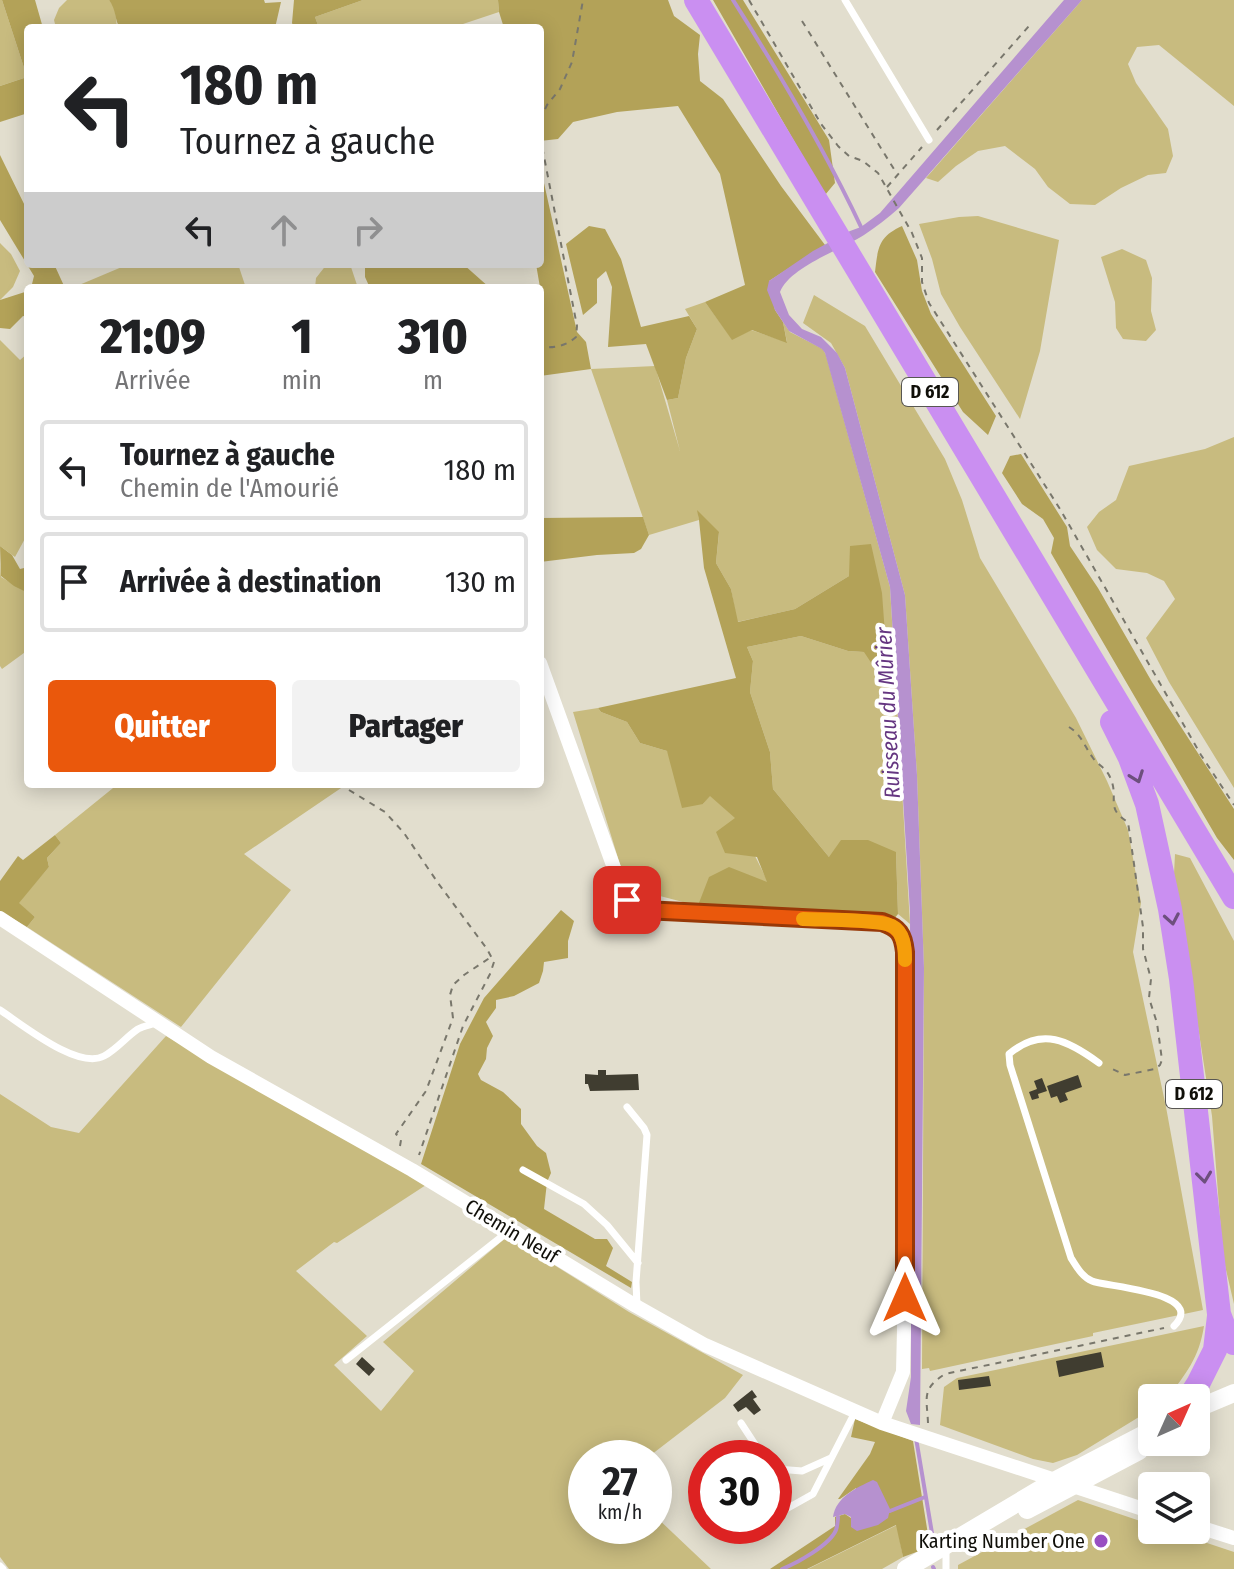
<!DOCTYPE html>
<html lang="fr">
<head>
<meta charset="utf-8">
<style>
  :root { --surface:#fff; --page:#f2f2f2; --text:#202124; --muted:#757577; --line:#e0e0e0; --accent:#ea580c }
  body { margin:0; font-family:"Fira Sans Condensed",sans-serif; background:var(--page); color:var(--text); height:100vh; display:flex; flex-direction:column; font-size:30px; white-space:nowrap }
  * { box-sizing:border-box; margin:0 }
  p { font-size:26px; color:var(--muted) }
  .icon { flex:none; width:44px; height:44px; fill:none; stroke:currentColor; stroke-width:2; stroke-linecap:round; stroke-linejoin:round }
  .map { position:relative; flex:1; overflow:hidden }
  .panel { position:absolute; left:24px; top:284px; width:520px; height:504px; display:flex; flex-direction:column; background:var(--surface); border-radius:8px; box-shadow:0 4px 20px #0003 }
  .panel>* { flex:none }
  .hud { position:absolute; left:24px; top:24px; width:520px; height:244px; border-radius:8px; box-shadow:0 4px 20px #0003; background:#fff; color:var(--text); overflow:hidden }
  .needle { width:52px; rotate:45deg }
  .fabs { position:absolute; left:1138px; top:1384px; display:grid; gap:16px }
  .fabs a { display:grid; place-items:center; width:72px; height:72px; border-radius:8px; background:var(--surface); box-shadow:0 4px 20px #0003; font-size:40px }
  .speed { position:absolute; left:568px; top:1440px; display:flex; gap:16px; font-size:40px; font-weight:700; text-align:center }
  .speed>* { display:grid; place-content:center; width:104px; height:104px; border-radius:50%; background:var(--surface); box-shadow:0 4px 20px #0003; line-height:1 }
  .speed small { font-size:20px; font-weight:400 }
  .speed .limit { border:12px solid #d22; background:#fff; color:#111 }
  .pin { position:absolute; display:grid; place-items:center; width:68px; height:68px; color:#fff; margin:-34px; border-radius:16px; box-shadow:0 4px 12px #0006 }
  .me { position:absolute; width:88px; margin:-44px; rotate:0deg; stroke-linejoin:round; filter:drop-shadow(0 0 6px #0008) }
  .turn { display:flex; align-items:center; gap:28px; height:168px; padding:0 24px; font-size:36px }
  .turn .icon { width:104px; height:104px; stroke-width:2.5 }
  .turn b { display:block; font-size:56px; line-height:68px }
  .lanes { display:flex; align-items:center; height:76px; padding:0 24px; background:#0003; justify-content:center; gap:40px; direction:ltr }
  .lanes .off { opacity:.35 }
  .eta { display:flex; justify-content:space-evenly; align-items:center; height:136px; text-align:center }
  .eta b { font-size:48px; font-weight:800; line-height:56px }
  .primary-button { display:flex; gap:16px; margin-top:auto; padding:16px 24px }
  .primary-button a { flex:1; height:92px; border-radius:8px; background:var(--accent); color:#fff; font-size:32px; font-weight:800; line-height:92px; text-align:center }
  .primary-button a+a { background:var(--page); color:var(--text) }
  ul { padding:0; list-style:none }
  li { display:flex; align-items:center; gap:24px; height:100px; margin:0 16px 12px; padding:0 8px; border:4px solid var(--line); border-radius:8px }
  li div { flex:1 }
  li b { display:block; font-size:30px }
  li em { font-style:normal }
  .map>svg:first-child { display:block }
  .green { fill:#c8bb7f }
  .forest { fill:#b3a258 }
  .water { fill:#b691cf }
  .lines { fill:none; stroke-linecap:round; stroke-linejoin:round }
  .stream { stroke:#b691cf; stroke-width:4 }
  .building { fill:#403d30 }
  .path { stroke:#79776c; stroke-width:2; stroke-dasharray:6 6; stroke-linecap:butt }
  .lane { stroke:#fff; stroke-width:7 }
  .street { stroke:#fff; stroke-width:14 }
  .secondary { stroke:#fff; stroke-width:18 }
  .highway { stroke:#ca8ff1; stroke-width:24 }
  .oneway { stroke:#6d4f7d }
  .route-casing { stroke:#983908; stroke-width:20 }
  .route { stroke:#ea580c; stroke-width:14 }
  .slow { stroke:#f59e0b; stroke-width:14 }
  .poi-dot { fill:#984fc2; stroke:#fff; stroke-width:3 }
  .labels { text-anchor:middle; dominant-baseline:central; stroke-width:8; stroke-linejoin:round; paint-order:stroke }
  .shield { fill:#fff; stroke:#585753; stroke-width:2 }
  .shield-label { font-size:18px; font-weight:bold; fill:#100f09 }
  .street-label { font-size:20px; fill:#100f09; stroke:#fff }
  .poi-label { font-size:20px; fill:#100f09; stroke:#fff; text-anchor:end }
  .water-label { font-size:22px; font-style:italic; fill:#653681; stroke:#fff }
</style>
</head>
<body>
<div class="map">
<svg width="1234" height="1569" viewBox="0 0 1234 1569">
  <rect width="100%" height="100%" fill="#e2dece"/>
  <path class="green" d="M0 0H2L27 77 0 86Z
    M67 0H109L115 8 117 28H56L54 20 59 8Z
    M363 0H498L499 12 451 28H319L315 17Z
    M1082 0H1234V106L1159 45 1137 47 1128 64 1136 83 1168 129 1173 156 1166 173 1148 175 1121 188 1095 205 1070 204 1048 187 1035 169 1005 146 978 151 956 166 938 182 926 178Z
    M978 216 1059 240 1040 351 1020 419 960 327 941 294 932 259 919 224 959 217Z
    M0 243 11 254 20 271 13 287 0 300Z
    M1122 249 1146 260 1152 278 1151 311 1156 330 1146 341 1123 339 1116 328 1115 302 1101 257Z
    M129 264H238L246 288H72Z
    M327 264H350L358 288H315L316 278Z
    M814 295 865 326 945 459 962 500 980 558 1076 718 1107 781 1128 830 1141 903 1133 952 1166 1107 1203 1310 1093 1333V1336L930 1371 929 1368 922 1369 924 968 917 775 905 595 845 368 831 343 803 323Z
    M705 302 732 339 751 330 787 342 783 322 790 332 823 349 826 355 890 587 910 924 898 914 896 852 829 857 773 789 770 752 750 692 753 661 747 647 801 636 848 651 864 652 849 576 795 609 737 622 731 589 716 563 719 533 698 512 699 520 649 535 591 369 655 366 680 451 667 400 678 398 686 358 697 329 685 309Z
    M0 340 20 360 28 353V533L15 557 0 546Z
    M1234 437V788L1169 682 1146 638 1175 599 1164 581 1147 573 1116 569 1097 550 1087 527 1099 512 1116 500 1129 466 1205 449Z
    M0 564 1 577 28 593V650L2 669 0 666Z
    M598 708 601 712 627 722 640 743 667 751 703 804 710 795 736 818 768 882 697 908H684L683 902 660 896 658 906C639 906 636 900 626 884L573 712Z
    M118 784H347L244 854 291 890 181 1027 27 927 35 917 18 903 49 867 47 858 61 843 55 835Z
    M1175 854 1190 858 1234 941V1304L1223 1257 1212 1116 1174 874Z
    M166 1036 426 1185 337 1243 334 1242 296 1271 367 1336 334 1365 381 1411 414 1371 383 1342 508 1236 629 1312 743 1375 725 1398 647 1458H586V1526H654V1515L711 1569H9L0 1557V1094L51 1127 79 1133Z
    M1204 1326C1199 1358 1186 1374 1167 1398H1152V1409L1077 1455 1053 1463 1033 1459 940 1425 944 1387 957 1378Z
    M1078 1500 1152 1525V1530H1168L1234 1552V1569H958V1565Z
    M897 1525 903 1557 882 1569H808Z"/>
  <path class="forest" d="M2 0H35L43 28H28V113L0 122V86L27 77Z
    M109 0H264L265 3 281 2 275 28H120C114 19 117 11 109 0Z
    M294 0H363L315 17 319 28H294L292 23Z
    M498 0H668L674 16 700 35 698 54 700 81 723 99 781 186 825 245 769 281 775 310 783 322 787 343 752 330 732 340 705 302 745 285 720 174 678 106 617 112 573 122 558 139 540 141V28H504L499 12Z
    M713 0H743L829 140 835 183 825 195Z
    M0 155 28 212V264H54L65 288H31L34 276 0 220Z
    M540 165 577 332 586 342 591 369 540 376V312L544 311 536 264H540Z
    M589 226 605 229 621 259 641 327 689 316 697 329 686 358 678 398 667 400 646 344 608 347 612 287 606 271 597 279V303L583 315 566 244Z
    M902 226 917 260 922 291 931 314 996 416 988 435 963 412 875 272C878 248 878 237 902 226Z
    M365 264H463L490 288H370L365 277Z
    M28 291V317L23 316 10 329 0 328V300Z
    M1021 454 1067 527 1070 546 1098 588 1152 682 1234 809V860L1217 838 1051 553 1054 538 1043 519 1022 504 1002 473 1010 456Z
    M697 510 719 532 716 563 731 589 738 622 795 609 849 576 850 546 871 544 882 593 887 661 872 664 864 652 848 651 801 636 747 647 753 661 750 692 770 752 773 789 829 857 841 840H868L896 852 898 914 894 919 697 908 709 877 729 867 767 882 757 857 725 853 716 832 735 818 710 796 703 804 682 808 667 751 640 743 627 722 601 712 598 708 736 678 704 568 699 520Z
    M643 517 649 535 641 549 634 553 597 555 540 562V518Z
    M0 546 12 555 20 569 28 567V593L14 586 1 576Z
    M55 835 61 843 47 858 49 867 19 903 35 917 27 927 0 911V881L18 856 23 860Z
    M561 910 574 921 568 941V958L544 962 543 971 539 983 514 996 496 1000V1008L486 1022 493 1036 487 1048 486 1059 478 1074 481 1080 503 1092 521 1109V1124L537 1146 546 1153 551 1173 547 1182 544 1209 595 1239H607L613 1248 606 1266 632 1282 631 1288 421 1164 460 1044 484 998Z
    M855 1419 913 1441 930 1547 903 1557 896 1525 807 1569H770L835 1526V1517L845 1514 851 1518V1523L856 1488 840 1499H838L870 1454 875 1442 851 1437Z"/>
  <path class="water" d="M1064 0H1082L899 208C888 218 876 227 864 235 840 250 790 267 780 292L789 315 802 329 821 337 837 353 845 368 905 595 917 775 924 968 920 1425 911 1424 906 1411 911 1377 910 912 890 587 825 353 822 349 789 331 775 310 767 290 769 281 813 251 850 231 861 227 880 213Z
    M873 1480 877 1482 890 1509 888 1518 878 1525 857 1531 851 1527V1517L845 1514 833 1517C836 1497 856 1488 873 1480Z"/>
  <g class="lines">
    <path class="stream" d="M733 0C780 74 825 150 862 229
      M916 1438 934 1545
      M890 1511 925 1497
      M933 1567 934 1569
      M782 1569C797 1563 830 1545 836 1530 837 1528 838 1519 838 1517"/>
  </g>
  <path class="building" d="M598 1070H606V1075L638 1074 639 1090 590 1091 588 1084H585V1074L598 1075Z
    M1078 1075 1082 1087 1065 1093 1068 1100 1060 1103 1057 1096 1051 1098 1047 1086Z
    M1042 1078 1047 1091 1038 1094 1039 1098 1032 1100 1029 1092 1037 1089 1034 1081Z
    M1101 1352 1104 1367 1059 1377 1056 1361Z
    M362 1357 375 1369 369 1376 356 1364Z
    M989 1376 991 1386 959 1390 958 1380Z
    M752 1390 757 1397 753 1399 761 1410 754 1415 746 1407 738 1412 733 1405Z"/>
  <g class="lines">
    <path class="path" d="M749 0 821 124 838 146 849 156 863 161 878 173 912 233 922 258V282L929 303 1060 509 1201 755 1234 805
      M802 21 897 174
      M540 120 547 105 560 89 572 62 583 0
      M937 130 1029 26
      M540 136 577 326 576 337C565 347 554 347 540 348
      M887 187 922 147
      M1069 727C1082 735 1084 746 1093 758 1098 765 1106 768 1110 777 1120 798 1104 808 1128 822L1143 927V949L1151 979 1149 998 1157 1023 1162 1060 1160 1065 1155 1069 1125 1075 1108 1067
      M349 790 385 812 404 833 438 883 487 949 494 962 490 974 463 1026 419 1155
      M400 1146 401 1140 396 1134 426 1091 453 1018 450 995 453 985 464 975 491 957
      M928 1423C927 1398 921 1389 945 1374L1164 1328"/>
    <path class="lane" d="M845 0 929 140
      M0 1010C23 1025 78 1070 104 1056 117 1049 126 1037 138 1029 143 1026 150 1025 156 1023
      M1099 1063C1069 1041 1042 1026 1009 1054L1010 1065 1071 1258C1077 1267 1082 1277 1092 1281 1106 1287 1208 1292 1174 1326
      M627 1107 644 1128 647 1135 636 1282 637 1306
      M523 1170 584 1204 607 1225 638 1263
      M346 1360 510 1230
      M741 1423 764 1458
      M774 1467 777 1469 802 1471 831 1458
      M774 1512 788 1508 813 1494 855 1412
      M946 1553V1569
      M0 1566 3 1569"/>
    <path class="street" d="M540 663 622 890C635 913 649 910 672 913L882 922C899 928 902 934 905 952L904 1329 903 1372 882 1423
      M0 918 211 1057 412 1170 636 1306 705 1345 882 1423 1152 1512
      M1196 1526 1234 1538"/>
    <path class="secondary" d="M1196 1409 1234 1393
      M1027 1510 1139 1451
      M906 1569 1054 1481 1152 1430"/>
    <path class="highway" d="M696 0 1234 897
      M1112 722 1130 758 1147 804 1170 909 1181 979 1219 1314 1227 1335 1234 1343
      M1189 1398 1198 1384 1215 1350 1219 1316"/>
  </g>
  <defs><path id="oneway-chevron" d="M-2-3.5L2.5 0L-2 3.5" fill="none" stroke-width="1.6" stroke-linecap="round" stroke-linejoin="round" transform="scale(2)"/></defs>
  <g class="oneway">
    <use href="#oneway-chevron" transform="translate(1137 777) rotate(70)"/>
    <use href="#oneway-chevron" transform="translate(1172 919) rotate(80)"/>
    <use href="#oneway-chevron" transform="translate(1204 1177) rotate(83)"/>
  </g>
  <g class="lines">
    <g class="route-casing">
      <path id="route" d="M627 900 635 907 644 910 882 922C899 928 903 934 905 952V1298"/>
    </g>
    <use href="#route" class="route"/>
    <path class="slow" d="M803 919C821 920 879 919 892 926 904 932 905 948 905 960"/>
  </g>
  <circle class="poi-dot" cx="1101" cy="1541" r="8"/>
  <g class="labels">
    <g class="shield">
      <rect x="902" y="378" width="56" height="28" rx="6"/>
      <rect x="1166" y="1080" width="56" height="28" rx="6"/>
    </g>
    <g class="shield-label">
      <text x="930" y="392">D 612</text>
      <text x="1194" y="1094">D 612</text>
    </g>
    <g class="street-label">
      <text transform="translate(512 1231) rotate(31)">Chemin Neuf</text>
    </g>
    <g class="poi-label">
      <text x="1085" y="1541">Karting Number One</text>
    </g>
    <g class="water-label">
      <text transform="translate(888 713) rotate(-93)">Ruisseau du Mûrier</text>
    </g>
  </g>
</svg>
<div class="fabs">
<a><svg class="needle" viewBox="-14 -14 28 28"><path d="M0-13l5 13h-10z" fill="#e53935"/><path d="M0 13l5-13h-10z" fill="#757577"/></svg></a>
<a><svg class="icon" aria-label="layers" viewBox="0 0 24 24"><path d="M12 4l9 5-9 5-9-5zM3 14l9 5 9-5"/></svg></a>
</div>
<div class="speed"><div>27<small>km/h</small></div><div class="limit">30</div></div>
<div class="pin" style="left:627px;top:900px;background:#d93025"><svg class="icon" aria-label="arrive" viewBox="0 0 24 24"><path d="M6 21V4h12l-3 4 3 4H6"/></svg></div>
<svg class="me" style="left:905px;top:1298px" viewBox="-20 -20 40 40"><path d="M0-17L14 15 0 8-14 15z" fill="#ea580c" stroke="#fff" stroke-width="4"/></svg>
<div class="hud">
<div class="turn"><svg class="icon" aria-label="left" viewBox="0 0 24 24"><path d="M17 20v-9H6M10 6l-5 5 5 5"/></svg><div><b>180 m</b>Tournez à gauche</div></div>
<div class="lanes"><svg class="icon" aria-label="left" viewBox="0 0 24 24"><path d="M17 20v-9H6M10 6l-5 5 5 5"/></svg><svg class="icon off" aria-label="ahead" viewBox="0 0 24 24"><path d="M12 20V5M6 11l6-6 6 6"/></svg><svg class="icon off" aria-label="right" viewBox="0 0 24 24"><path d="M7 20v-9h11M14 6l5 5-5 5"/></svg></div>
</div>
<section class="panel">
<div class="eta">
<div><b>21:09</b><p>Arrivée</p></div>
<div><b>1</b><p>min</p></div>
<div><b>310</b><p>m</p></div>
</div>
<ul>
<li><svg class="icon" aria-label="left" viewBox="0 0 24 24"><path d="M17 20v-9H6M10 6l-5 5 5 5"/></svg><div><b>Tournez à gauche</b><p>Chemin de l'Amourié</p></div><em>180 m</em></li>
<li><svg class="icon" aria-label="arrive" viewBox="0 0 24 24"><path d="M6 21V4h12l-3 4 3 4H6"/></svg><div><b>Arrivée à destination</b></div><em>130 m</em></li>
</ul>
<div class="primary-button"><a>Quitter</a><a>Partager</a></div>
</section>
</div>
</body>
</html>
